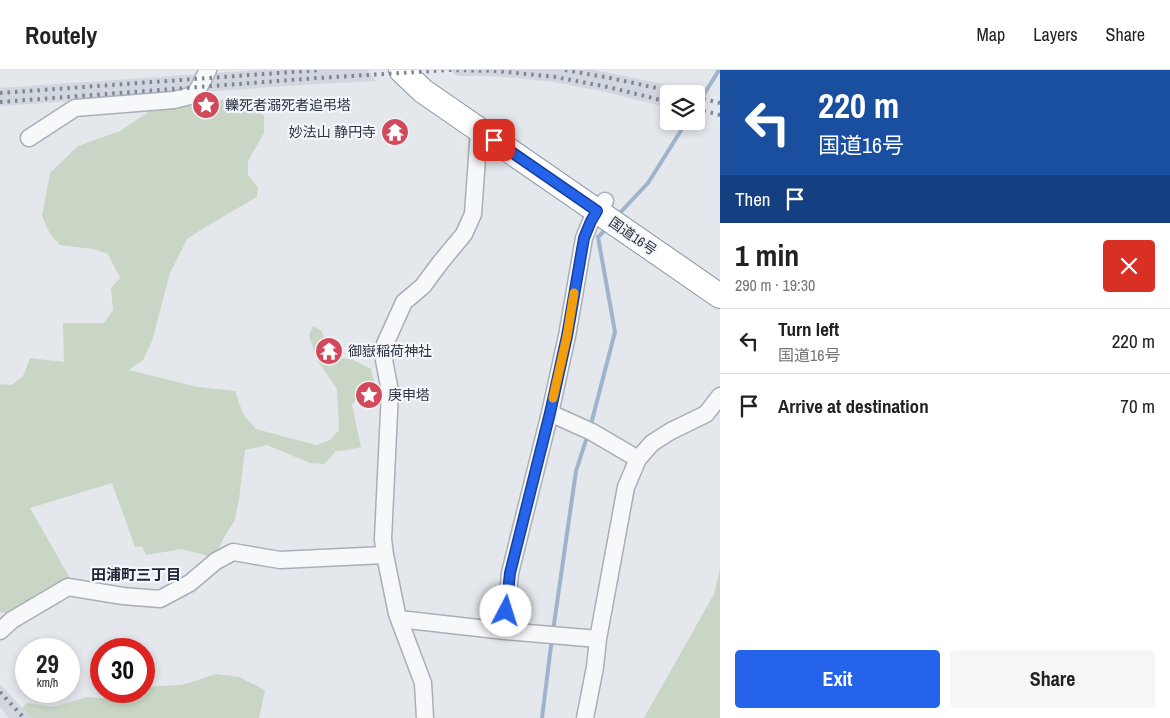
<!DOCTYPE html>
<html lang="en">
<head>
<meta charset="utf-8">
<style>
  :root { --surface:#fff; --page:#f6f6f6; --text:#222; --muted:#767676; --line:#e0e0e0; --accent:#2563eb }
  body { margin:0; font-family:"Archivo Narrow","Noto Sans JP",sans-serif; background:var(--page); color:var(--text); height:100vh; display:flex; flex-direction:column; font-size:19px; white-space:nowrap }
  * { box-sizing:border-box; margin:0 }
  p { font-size:16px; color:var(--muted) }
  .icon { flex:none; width:28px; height:28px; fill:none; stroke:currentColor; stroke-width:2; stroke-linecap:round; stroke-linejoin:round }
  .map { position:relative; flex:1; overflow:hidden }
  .sheet { display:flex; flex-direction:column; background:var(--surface); width:450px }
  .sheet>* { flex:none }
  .hud { background:#1a4fa0; color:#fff; overflow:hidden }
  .controls { position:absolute; left:660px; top:15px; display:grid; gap:10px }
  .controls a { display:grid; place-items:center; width:45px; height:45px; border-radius:5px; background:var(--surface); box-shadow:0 2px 8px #0003; font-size:25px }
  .speed { position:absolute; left:15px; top:568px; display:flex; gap:10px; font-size:25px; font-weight:700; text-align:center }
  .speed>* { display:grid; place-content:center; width:65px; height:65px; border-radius:50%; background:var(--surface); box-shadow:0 2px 8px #0003; line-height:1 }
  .speed small { font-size:12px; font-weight:400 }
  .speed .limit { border:8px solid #d22; background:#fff; color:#111 }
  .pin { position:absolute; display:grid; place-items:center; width:42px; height:42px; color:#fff; margin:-21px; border-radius:10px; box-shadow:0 2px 8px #0006 }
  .me { position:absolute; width:55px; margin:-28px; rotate:5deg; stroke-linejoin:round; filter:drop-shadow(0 0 4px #0008) }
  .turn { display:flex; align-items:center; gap:18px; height:105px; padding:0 15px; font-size:22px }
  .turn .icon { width:65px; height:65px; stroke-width:2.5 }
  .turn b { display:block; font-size:35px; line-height:42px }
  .then { display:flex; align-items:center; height:48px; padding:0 15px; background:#0003; gap:10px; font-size:19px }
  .round { display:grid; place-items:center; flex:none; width:52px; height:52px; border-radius:5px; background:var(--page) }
  .head { display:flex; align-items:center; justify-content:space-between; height:85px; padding:0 15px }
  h1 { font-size:30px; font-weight:700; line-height:38px }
  .action { display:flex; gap:10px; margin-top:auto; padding:10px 15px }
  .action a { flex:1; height:58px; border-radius:5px; background:var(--accent); color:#fff; font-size:20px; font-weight:700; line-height:58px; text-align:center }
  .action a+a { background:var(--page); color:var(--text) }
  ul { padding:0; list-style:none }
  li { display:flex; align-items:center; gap:15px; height:65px; padding:0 15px; border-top:1px solid var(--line) }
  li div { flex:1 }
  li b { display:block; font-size:19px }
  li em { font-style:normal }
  header { display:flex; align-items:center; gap:30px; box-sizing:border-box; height:70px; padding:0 25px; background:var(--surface); border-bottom:1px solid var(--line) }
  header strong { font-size:24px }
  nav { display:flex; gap:28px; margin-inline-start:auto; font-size:18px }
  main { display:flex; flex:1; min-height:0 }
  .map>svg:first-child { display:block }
  .built { fill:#d2d6de }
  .green { fill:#c9d6c5 }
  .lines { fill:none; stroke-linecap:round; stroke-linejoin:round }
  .stream { stroke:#9fb4cc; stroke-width:4 }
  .minor-casing { stroke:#a9aeb7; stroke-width:19 }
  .highway-casing { stroke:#8b94a3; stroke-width:26 }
  .minor { stroke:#f7f8fa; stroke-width:16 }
  .highway { stroke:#fff; stroke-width:24 }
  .rail { stroke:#7d8696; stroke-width:4; stroke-dasharray:2.5 5; stroke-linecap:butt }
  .route-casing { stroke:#184099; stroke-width:12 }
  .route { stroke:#2563eb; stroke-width:9 }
  .slow { stroke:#f59e0b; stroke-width:9 }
  .labels { text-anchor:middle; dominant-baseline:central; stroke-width:4.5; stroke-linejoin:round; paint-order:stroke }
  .poi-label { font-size:14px; fill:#2b3445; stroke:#f4f6f9; text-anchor:start }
  .street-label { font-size:14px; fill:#2b3445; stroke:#f4f6f9 }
  .neighbourhood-label { font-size:15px; font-weight:bold; fill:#1d2536; stroke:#f4f6f9 }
</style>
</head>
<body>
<header>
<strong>Routely</strong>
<nav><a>Map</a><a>Layers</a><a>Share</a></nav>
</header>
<main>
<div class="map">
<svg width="720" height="648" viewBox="0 0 720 648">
  <rect width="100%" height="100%" fill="#e4e7ec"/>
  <path class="built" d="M260 0H368L376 11 317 14 0 36V18Z
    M450 0H594L698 21V27L696 35V24H669V38L606 22 554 12 495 6H457Z
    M0 614 22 638 32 648H9L0 637Z"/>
  <path class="green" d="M234 28 250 32 264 46V63L248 91V105L258 117 257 127 207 156 187 169 170 203 152 271 143 290 129 300 198 317 235 321 243 344 256 359 316 375 330 370 339 360 337 319 317 290 309 265 313 256 321 260 332 286 353 290 371 299 377 325H359L352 335 361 377 347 380 336 381 324 394 310 393 267 375 245 380 239 429 235 450 223 469 215 488 182 479 146 485 142 476 135 477 112 413 30 438 71 510 12 544 0 542V314L12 315 23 306 30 288 64 292 63 253H104L113 240 111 218 120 208 108 184 93 179 60 175 50 164 42 146 50 103 78 76 120 61 157 36 189 35Z
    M720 499V648H644L714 524Z
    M216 604 239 607 265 620 259 648H32L22 638 27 633 53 637 87 627 131 631 138 621H144V617L182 615Z"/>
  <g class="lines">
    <path class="stream" d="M696 37 719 0
      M618 145 648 113 687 51
      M590 358 615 262 598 167 607 158
      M553 561 576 401 588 364
      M542 648 552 568"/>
    <g class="minor-casing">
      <path id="minor" d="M29 68 75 38 174 30 194 25C200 17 203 9 208 0
        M550 343 592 362 638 389
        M399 549 505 561 598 569
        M0 561 12 550 68 517 123 526 160 529 190 513 216 491 233 482 280 490 385 485
        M505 561 510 503 550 343 567 266 584 168 591 151 605 131
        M425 648 423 613 397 544 385 485 383 469 390 321 384 290 385 274 404 232 423 216 440 193 464 164 473 144 479 60
        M585 648 595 597 598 569 626 417 638 389 652 373 671 361 706 344 720 326"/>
    </g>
    <g class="highway-casing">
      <path id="highway" d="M401 0 423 21 720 226"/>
    </g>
    <use href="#minor" class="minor"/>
    <use href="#highway" class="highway"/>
    <path class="rail" d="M565 0 610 8 685 24
      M0 23 320 0
      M696 27 720 33
      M0 32 318 8 450 0 496 1 555 7 608 17 669 32
      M696 39 720 45
      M0 622 24 648"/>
  </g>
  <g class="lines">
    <g class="route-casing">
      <path id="route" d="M494 70 597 141 591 151 584 168 567 266 550 343 510 503 506 541"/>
    </g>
    <use href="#route" class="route"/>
    <path class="slow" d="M553 328 567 266 574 223"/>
  </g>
  <defs>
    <g id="sight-disc" transform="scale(1.4375)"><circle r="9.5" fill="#d1495b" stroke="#f4f6f9"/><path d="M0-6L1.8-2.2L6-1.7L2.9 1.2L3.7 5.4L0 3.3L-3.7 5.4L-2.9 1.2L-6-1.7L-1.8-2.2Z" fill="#fff"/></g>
    <g id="temple-disc" transform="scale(1.4375)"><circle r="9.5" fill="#d1495b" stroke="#f4f6f9"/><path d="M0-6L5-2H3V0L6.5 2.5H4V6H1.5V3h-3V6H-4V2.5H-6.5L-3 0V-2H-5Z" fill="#fff"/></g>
  </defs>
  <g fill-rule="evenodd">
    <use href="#sight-disc" x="206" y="35"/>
    <use href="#temple-disc" x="395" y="62"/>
    <use href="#temple-disc" x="329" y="281"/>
    <use href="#sight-disc" x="369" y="325"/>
  </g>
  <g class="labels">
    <g class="poi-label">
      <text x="225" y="35">轢死者溺死者追弔塔</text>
      <text x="376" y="62" text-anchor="end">妙法山 静円寺</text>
      <text x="348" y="281">御嶽稲荷神社</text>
      <text x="388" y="325">庚申塔</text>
    </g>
    <g class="street-label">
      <text transform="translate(633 166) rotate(35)">国道16号</text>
    </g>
    <g class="neighbourhood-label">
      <text x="136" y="504">田浦町三丁目</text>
    </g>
  </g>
</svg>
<div class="controls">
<a><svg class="icon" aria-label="layers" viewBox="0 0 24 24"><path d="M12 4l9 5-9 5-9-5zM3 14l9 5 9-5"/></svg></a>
</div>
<div class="speed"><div>29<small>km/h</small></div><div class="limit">30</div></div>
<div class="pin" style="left:494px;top:70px;background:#d93025"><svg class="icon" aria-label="arrive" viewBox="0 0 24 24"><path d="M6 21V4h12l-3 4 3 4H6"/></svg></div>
<svg class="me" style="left:506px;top:541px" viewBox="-20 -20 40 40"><circle r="19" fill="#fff"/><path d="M0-13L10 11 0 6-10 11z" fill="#2563eb"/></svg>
</div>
<section class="sheet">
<div class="hud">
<div class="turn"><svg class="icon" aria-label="left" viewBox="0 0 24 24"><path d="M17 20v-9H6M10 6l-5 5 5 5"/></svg><div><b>220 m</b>国道16号</div></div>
<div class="then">Then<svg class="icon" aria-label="arrive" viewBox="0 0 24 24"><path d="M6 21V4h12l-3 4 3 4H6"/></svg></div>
</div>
<div class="head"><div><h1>1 min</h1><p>290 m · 19:30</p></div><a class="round" style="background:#d93025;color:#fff"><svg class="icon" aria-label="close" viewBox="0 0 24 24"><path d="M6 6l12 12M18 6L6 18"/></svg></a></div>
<ul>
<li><svg class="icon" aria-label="left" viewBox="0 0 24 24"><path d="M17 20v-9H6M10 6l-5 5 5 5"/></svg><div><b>Turn left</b><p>国道16号</p></div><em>220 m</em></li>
<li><svg class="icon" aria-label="arrive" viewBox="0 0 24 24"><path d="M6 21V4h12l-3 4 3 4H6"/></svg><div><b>Arrive at destination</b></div><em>70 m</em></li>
</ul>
<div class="action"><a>Exit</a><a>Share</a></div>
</section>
</main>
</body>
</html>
